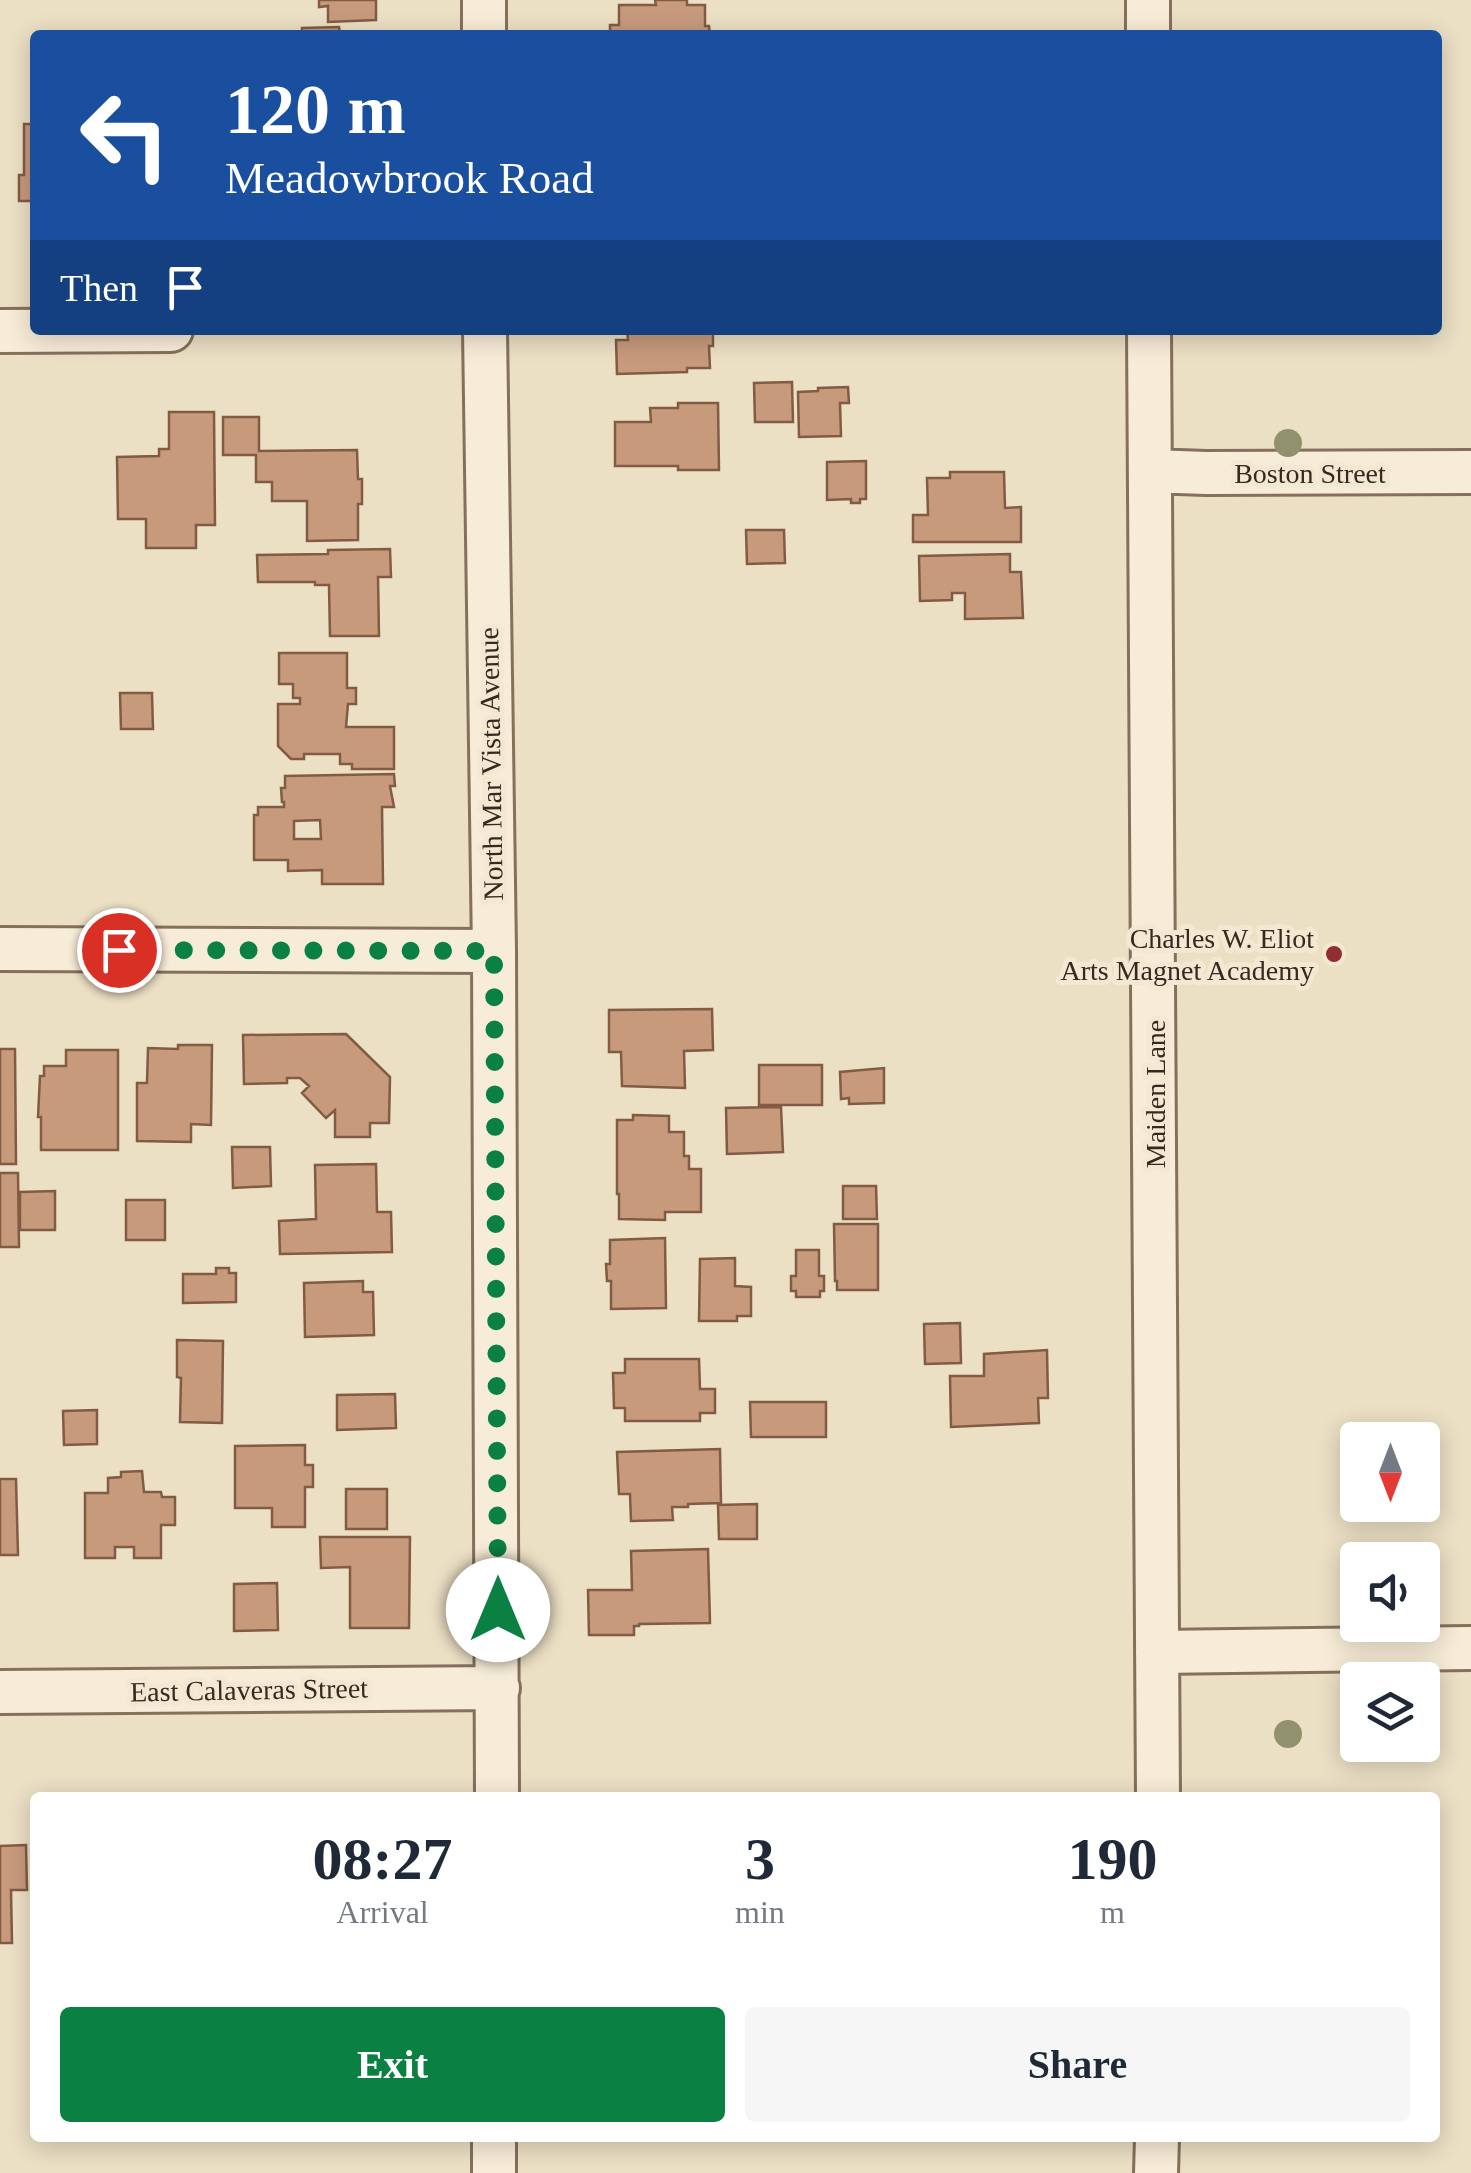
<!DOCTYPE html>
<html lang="en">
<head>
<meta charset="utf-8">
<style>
  :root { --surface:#fff; --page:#f6f6f7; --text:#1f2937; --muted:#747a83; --accent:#0b8043 }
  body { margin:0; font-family:"Times New Roman",serif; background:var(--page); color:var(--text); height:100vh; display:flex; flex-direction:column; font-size:38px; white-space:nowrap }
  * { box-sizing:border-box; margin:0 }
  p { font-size:32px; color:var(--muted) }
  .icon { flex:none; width:55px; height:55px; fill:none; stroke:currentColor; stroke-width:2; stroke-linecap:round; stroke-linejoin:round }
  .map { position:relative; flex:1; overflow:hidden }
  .details { position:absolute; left:30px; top:1792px; width:1410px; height:350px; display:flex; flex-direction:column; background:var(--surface); border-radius:10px; box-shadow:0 5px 25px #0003 }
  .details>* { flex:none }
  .banner { position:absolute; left:30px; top:30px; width:1412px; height:305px; border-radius:10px; box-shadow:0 5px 25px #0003; background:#1a4fa0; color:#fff; overflow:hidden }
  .needle { width:65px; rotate:180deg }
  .buttons { position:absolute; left:1340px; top:1422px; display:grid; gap:20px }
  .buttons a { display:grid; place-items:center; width:100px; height:100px; border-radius:10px; background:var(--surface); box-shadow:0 5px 25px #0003; font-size:50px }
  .pin { position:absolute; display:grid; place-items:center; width:85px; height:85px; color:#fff; margin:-42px; border:5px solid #fff; border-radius:50%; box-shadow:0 2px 10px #0007 }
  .me { position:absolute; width:110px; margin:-55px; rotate:0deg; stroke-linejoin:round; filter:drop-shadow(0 0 8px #0008) }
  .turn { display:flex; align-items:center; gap:35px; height:210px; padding:0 30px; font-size:45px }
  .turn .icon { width:130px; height:130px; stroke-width:2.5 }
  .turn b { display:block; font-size:70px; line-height:85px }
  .then { display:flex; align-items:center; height:95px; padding:0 30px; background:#0003; gap:20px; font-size:38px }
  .eta { display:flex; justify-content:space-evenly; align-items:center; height:170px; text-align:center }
  .eta b { font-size:60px; font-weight:800; line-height:70px }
  .button { display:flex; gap:20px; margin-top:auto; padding:20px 30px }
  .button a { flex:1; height:115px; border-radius:10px; background:var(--accent); color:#fff; font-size:40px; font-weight:800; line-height:115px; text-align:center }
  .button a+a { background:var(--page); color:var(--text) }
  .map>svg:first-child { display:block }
  .building { fill:#c79a7c; stroke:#825b43; stroke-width:2.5; fill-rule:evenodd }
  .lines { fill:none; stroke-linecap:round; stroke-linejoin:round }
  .street-casing { stroke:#85705c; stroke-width:48 }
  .street { stroke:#f7ecd7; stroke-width:42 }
  .tree { fill:#91916e }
  .route { stroke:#0b8043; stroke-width:18; stroke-dasharray:0 32.4 }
  .poi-dot { fill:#902f33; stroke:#f3e9d3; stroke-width:4 }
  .labels { text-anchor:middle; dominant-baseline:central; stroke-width:10; stroke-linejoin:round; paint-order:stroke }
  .street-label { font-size:28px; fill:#36291f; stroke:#f3e9d3 }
  .poi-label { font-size:28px; fill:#36291f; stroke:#f3e9d3; text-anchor:end }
</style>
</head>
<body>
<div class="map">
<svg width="1471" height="2173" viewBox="0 0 1471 2173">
  <rect width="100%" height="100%" fill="#ebdfc4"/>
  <path class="building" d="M319 0H376V20L328 22V6L319 7Z
    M655 0H687V5H705V26H709L710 35H610V25H619V5H656Z
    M339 27 340 35H302V28Z
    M24 124H35V201H19V175H24Z
    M627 330H713V346H709L710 368H687V372L617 374 616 340H628Z
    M792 382 793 422H755L754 383Z
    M848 387 849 403H840L841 436 799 437 798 392 818 391V388Z
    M678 403H718L719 470H678V466H615V422H651L650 408H678Z
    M169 412H214L215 525H196V548H146V519H118L117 457 159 456V449H169Z
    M223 417H259V451L357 450 358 479H362V504H358V540L307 541V501H272V482H256V455H223Z
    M866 461V499H860V503H851V499L827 500V462Z
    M950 472H1004L1005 508 1021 507V542H913V515H928L927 478H950Z
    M746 530H784L785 563 747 564Z
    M390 549 391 577H378L379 636H330L329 585H315V582H258L257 555 328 554V550Z
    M1010 554V572H1021L1023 618 965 619V593H952V600L920 601 919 556Z
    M279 653H347V688H356V704H348L346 727H394V769H352V764H340V754H304V759H291L278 746V704H300V698H293V684H279Z
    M120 693H152L153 729H121Z
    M394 774 395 786H390L394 807H382L383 884H322V870L288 871V860H254V815H258V807H284V802H282L281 788H285V776ZM320 820 321 839H294V821Z
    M712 1009 713 1050 684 1051 685 1088 622 1086 621 1052H609V1010Z
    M346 1034 390 1077 389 1123H370V1137H335V1110L326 1118 302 1093 309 1086 300 1078H287V1083L244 1084 243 1035Z
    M178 1045H212L211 1125 191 1124V1142L137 1141V1083H147L148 1048 178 1049Z
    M0 1049H15L16 1164H0Z
    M66 1050H118V1150H41V1117H38L40 1076H44V1066H66Z
    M759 1065H822V1105H759Z
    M884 1068V1103L849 1104V1098L841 1099 840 1072Z
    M781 1107 783 1152 727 1154 726 1108Z
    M633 1115 669 1116V1132H684V1156H689V1169H701V1212H665V1220L619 1219V1194H617V1120H633Z
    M232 1147H270L271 1186 233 1188Z
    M376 1164 377 1212H391L392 1252 280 1254 279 1221 316 1219 315 1165Z
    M0 1173H18L19 1247H0Z
    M843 1186H876L877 1219H843Z
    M55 1191V1230H20V1192Z
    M126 1200H165V1240H126Z
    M834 1224H878V1290H837V1281H835Z
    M665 1238 666 1308 611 1309V1281H607L606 1264H610V1240Z
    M796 1250H819V1276H824V1291H820V1297H796V1291H791V1276H796Z
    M735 1258V1286L751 1287V1316H737V1321H699L700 1259Z
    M216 1268H229V1273H236V1302L183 1303V1274H216Z
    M363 1281V1292H373L374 1335 305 1337 304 1283Z
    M960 1323 961 1363 925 1364 924 1324Z
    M177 1340 223 1341 222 1423 180 1422 181 1378 177 1377Z
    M1047 1350 1048 1398H1038L1039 1423 951 1427 950 1376H984V1354Z
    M625 1359H699L700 1389H715V1413H700V1421H625V1408H614L613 1373H625Z
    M395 1394 396 1428 337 1430V1395Z
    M750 1402H826V1437H751Z
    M97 1410V1444L64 1445 63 1411Z
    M305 1445V1465H313V1487H305V1527H272V1508H235V1446Z
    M720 1449 721 1503 688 1504V1507H672L673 1520 631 1521 630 1494H619L617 1452Z
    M142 1471 144 1492H161L162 1497H175V1525H161V1558H134V1547H115V1558H85V1493H108V1478L121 1477V1472Z
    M0 1479H16L18 1555H0Z
    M346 1489H387V1529H346Z
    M757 1504V1539H719L718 1505Z
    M320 1537H410L409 1628H350V1567L321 1568Z
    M708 1549 710 1623 639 1624V1626H634V1635H589L588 1590H632L631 1551Z
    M277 1583 278 1630 234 1631V1584Z
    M26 1845 27 1890H11L12 1943H0V1846Z"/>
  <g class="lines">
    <g class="street-casing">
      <path id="street" d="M484 0V35
        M1148 0V35
        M485 330 494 951 497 1798
        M1149 330 1158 1798
        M0 331 171 330
        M1150 471 1206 473 1471 472
        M0 949 494 951
        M1157 1652 1471 1648
        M0 1692 498 1688
        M494 2173V2138
        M1156 2173 1157 2138"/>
    </g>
    <use href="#street" class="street"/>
  </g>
  <g class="tree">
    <circle cx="1288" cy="443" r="14"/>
    <circle cx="1288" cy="1734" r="14"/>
  </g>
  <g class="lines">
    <path class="route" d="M119 950 494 951 498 1610"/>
  </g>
  <circle class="poi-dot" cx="1334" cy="954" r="10"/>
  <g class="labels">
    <g class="street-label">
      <text x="1310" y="473">Boston Street</text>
      <text transform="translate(491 764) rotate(-91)">North Mar Vista Avenue</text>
      <text transform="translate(1155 1094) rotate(-90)">Maiden Lane</text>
      <text transform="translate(249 1690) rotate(-1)">East Calaveras Street</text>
    </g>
    <g class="poi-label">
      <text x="1314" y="938">Charles W. Eliot<tspan x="1314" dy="32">Arts Magnet Academy</tspan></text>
    </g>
  </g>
</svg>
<div class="buttons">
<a><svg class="needle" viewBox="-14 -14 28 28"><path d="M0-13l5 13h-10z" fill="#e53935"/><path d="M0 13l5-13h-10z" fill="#747a83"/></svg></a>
<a><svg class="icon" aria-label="sound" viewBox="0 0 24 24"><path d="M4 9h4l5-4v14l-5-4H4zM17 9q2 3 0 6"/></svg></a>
<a><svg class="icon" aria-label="layers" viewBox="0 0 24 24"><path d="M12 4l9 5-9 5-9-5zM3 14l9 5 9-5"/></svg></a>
</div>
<div class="pin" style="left:119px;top:950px;background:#d93025"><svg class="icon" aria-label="arrive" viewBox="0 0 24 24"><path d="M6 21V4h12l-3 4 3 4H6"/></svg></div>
<svg class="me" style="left:498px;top:1610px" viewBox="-20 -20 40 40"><circle r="19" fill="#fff"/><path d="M0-13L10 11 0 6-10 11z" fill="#0b8043"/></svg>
<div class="banner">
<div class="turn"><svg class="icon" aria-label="left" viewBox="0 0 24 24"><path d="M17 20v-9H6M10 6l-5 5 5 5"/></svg><div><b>120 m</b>Meadowbrook Road</div></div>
<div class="then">Then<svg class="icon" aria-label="arrive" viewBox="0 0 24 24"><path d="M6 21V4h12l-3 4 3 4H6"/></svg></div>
</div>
<section class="details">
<div class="eta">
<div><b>08:27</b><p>Arrival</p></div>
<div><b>3</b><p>min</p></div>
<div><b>190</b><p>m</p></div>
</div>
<div class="button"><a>Exit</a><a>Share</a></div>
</section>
</div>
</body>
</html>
